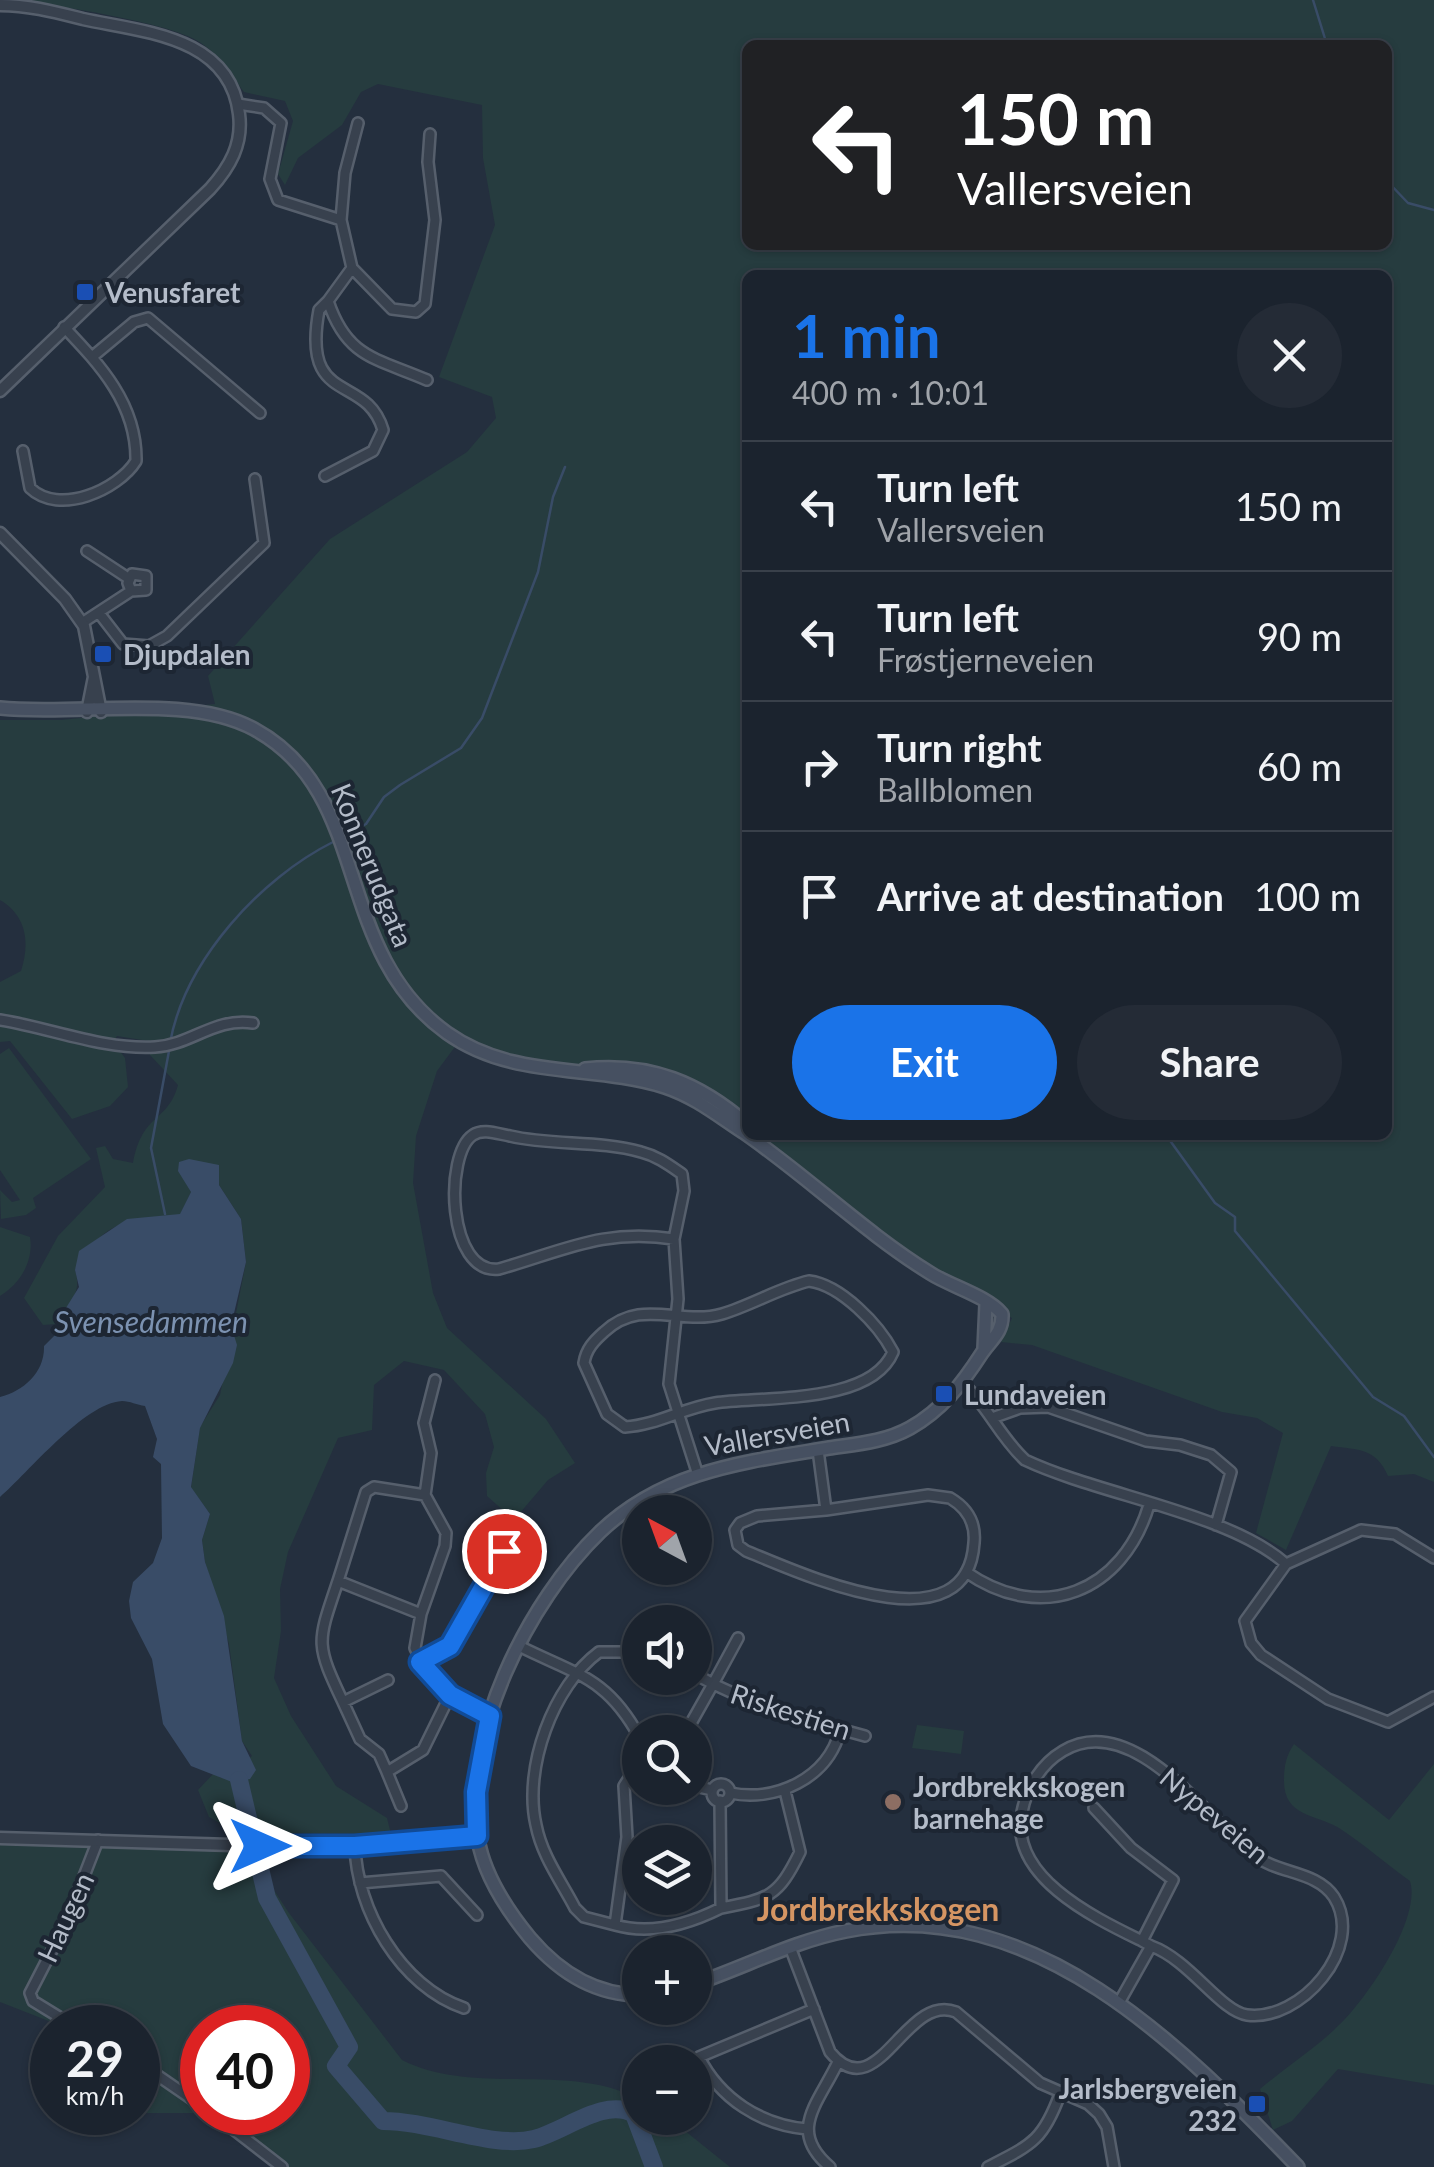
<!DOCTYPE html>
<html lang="en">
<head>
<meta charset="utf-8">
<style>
  :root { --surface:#1b232e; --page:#242b36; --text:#f1f3f6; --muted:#a0a4aa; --line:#39404a; --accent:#1a73e8 }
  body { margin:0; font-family:Lato,sans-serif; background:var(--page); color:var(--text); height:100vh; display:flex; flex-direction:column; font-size:38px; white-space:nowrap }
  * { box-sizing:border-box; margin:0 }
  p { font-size:32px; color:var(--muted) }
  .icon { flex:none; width:55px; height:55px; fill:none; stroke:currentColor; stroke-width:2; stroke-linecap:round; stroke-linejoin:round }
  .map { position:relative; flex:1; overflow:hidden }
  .drawer { position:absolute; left:742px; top:270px; width:650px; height:870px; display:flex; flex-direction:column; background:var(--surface); border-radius:15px; box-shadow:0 2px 8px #0004,0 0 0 2px var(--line) }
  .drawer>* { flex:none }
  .hud { position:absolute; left:742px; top:40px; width:650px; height:210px; border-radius:15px; box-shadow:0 2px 8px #0004,0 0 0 2px var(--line); background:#202124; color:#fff; overflow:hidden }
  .needle { width:65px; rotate:319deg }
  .tools { position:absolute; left:622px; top:1495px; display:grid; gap:20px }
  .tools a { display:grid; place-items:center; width:90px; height:90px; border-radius:50%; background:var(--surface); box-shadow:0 2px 8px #0004,0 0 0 2px var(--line); font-size:50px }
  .speed { position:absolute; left:30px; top:2005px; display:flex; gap:20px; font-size:50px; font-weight:700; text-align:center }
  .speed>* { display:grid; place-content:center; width:130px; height:130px; border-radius:50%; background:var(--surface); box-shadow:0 2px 8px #0004,0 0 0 2px var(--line); line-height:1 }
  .speed small { font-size:25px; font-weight:400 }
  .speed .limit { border:15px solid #d22; background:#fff; color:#111 }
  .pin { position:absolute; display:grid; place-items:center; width:85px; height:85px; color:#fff; margin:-42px; border:5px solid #fff; border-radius:50%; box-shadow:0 2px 10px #0007 }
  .me { position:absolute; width:110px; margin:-55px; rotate:90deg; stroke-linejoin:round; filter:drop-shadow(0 0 8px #0008) }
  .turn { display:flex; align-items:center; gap:35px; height:210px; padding:0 50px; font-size:45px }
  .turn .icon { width:130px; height:130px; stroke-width:2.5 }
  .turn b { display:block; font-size:70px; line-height:85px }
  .round { display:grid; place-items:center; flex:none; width:105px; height:105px; border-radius:52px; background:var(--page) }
  .overview { display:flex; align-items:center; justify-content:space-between; height:170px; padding:0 50px }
  h1 { font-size:60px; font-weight:700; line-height:75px; color:var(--accent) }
  .cta { display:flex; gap:20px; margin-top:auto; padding:20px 50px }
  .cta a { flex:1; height:115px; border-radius:60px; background:var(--accent); color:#fff; font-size:40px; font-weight:700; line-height:115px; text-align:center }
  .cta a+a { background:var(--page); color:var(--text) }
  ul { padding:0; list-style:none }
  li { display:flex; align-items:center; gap:30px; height:130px; padding:0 50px; border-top:2px solid var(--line) }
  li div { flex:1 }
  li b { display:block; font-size:38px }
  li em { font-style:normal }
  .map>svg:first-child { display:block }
  .green { fill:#263c3f; fill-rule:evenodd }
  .water { fill:#394c67 }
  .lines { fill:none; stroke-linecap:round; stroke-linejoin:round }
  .stream { stroke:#394c67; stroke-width:2.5 }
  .river { stroke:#394c67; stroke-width:18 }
  .minor-casing { stroke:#565f6c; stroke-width:14 }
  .tertiary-casing { stroke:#565f6c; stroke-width:15 }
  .secondary-casing { stroke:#565f6c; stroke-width:16 }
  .minor { stroke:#38414e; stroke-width:9 }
  .tertiary { stroke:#38414e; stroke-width:10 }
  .secondary { stroke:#465061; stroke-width:11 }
  .route-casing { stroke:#114b97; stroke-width:25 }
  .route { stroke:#1a73e8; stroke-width:18 }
  .transit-dot { fill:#1a4fb4; stroke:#1d2633; stroke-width:4 }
  .education-dot { fill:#8d6e63; stroke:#1d2633; stroke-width:4 }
  .labels { text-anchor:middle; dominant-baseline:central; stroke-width:8; stroke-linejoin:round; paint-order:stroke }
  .poi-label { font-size:28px; font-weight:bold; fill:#b4bcc9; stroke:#1d2633; text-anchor:start }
  .street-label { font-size:28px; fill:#b4bcc9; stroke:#1d2633 }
  .water-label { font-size:30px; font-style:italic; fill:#7c92b1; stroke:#1d2633 }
  .quarter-label { font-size:32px; font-weight:bold; fill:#d59563; stroke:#1d2633 }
</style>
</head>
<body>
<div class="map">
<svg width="1434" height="2167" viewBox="0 0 1434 2167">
  <rect width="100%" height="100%" fill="#242f3e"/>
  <path class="green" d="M4 0H1434V1482L1414 1474 1388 1476C1376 1448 1359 1450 1331 1446L1286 1550 1256 1533 1283 1433 1257 1418 1222 1412 1032 1345 1001 1342 1012 1318 938 1279 752 1135H1388V275H748L747 1131 703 1097 560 1071 457 1044 437 1071 416 1136 413 1183 433 1293 447 1328 546 1419 575 1463 548 1480 514 1520 487 1496 486 1473 494 1447 485 1414 444 1370 404 1361 374 1385 372 1430 338 1438 288 1552 280 1589 281 1631 274 1678 291 1716 336 1786 387 1818 391 1834 238 1833 209 1817 198 1790 214 1773 221 1778 252 1756 242 1741 229 1644 205 1562 202 1540 210 1514 191 1488 200 1427 220 1395 246 1262 241 1219 219 1185V1165L185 1176 191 1192 180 1215C126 1221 106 1218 75 1270 83 1295 67 1304 56 1324L43 1325 24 1298 58 1236 105 1187 96 1148 105 1146 113 1159 133 1163C143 1111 167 1124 178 1085L150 1055 148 1041 117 1036 113 1042 125 1058 128 1087 110 1106 72 1119 10 1041 0 1042V982L21 971C30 943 27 916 0 900V720H61L215 704 208 676 330 539 467 452 496 418 492 397 439 377 495 225 483 158 482 105 378 84 361 92 342 125 298 158 285 185 278 174 293 121 285 101 244 92C230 73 218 52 196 40 165 22 43 2 4 0ZM748 45H1388V245H748Z
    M9 1048 91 1159 33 1198 36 1208 26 1215 1 1219 0 1190 12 1202 20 1200 0 1170V1054Z
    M0 1227 30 1237C34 1261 20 1284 0 1296Z
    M917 1725 964 1731 961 1754 912 1748Z
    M1294 1744 1389 1820 1434 1764V2085L1338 2069 1292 2121 1273 2130 1260 2089C1284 2069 1311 2051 1334 2030 1363 2005 1422 1920 1410 1881 1386 1864 1364 1844 1339 1828 1316 1814 1284 1817 1284 1781 1284 1766 1286 1756 1294 1744Z
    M137 1840 250 1854 289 1913 402 2060C475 2097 570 2061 640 2100V2118H669L730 2167H279L214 2113H143L147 2077 138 2071V2028L64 2027 0 2002V1841ZM202 2028H288V2112H202Z"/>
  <path class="water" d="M189 1159 219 1165V1185L241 1219 246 1262 231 1326 237 1345 233 1363 200 1428 191 1487 210 1514 202 1540 205 1562 224 1616 242 1741 256 1770 250 1779 232 1782 191 1766 163 1724 152 1659 131 1618 129 1601 133 1582 153 1563 162 1538 161 1464 153 1457 157 1439 145 1406C137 1405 130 1401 122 1401 84 1403 28 1473 0 1497V1397C24 1391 45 1372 44 1346L56 1334V1324L79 1287 75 1270 79 1251 127 1219 180 1214 191 1192 178 1171 179 1162Z"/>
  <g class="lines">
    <path class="stream" d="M1313 0 1327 45
      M1388 182 1408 203 1434 210
      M345 836 366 824 384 797 400 785 461 748 482 718 538 572 553 497 565 467
      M170 1043C185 960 261 878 333 842
      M1166 1135 1215 1203 1235 1217V1231L1373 1397 1404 1416 1434 1457
      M165 1214 151 1148 169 1051"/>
    <path class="river" d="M239 1780 267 1898 349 2047 336 2066 383 2121C432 2121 492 2149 534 2139 565 2131 605 2097 634 2114L654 2167"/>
    <g class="minor-casing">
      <path id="minor" d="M238 104 264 108 281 123 270 179 278 200 341 220 352 268 328 301C347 358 376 358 427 380
        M341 220 345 173 358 123
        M352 268 392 309 416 312 425 304 435 220 428 162 430 134
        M92 357 134 322 148 318 260 413
        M23 451 30 488C59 516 118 490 136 461 137 404 100 365 64 327
        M325 476 373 451 383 430C366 372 301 408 319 310L328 301
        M87 551 128 578
        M99 613 123 644 149 646 167 636 264 543 255 479
        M82 623 131 591 146 590V576L132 574 128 583 131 591
        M0 1020C51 1028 103 1050 155 1047 191 1045 215 1017 253 1023
        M674 1239C604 1228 563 1251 499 1269 447 1275 444 1154 473 1135 483 1128 498 1134 510 1136 553 1146 599 1140 641 1152 657 1156 669 1165 682 1174L684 1191 674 1239 678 1299 669 1384 697 1472
        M809 1281C841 1285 879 1325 893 1352 871 1405 763 1396 715 1403 683 1408 657 1425 625 1427L607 1414 584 1363C586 1349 594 1341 604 1332 641 1297 680 1326 722 1314 752 1305 779 1288 809 1281Z
        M435 1380 424 1423 431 1453 425 1495 446 1533 445 1546 421 1614 415 1648 430 1678 450 1695 490 1716
        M963 1383C988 1407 1000 1437 1025 1460 1099 1495 1229 1513 1286 1564
        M995 1417 1020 1408 1048 1407 1146 1441 1180 1445 1211 1455 1231 1472 1216 1525
        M818 1450 826 1510 757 1516 740 1523 735 1530 738 1545 746 1551C796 1571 967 1652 974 1543 976 1523 967 1508 950 1498L928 1495 826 1510
        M1434 1558 1395 1534 1361 1530 1286 1564 1245 1621 1251 1643 1261 1655 1328 1699 1388 1722 1434 1697
        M966 1572C1042 1625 1123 1592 1149 1505
        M338 1581 366 1492 374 1487 425 1495
        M519 1646C577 1675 607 1677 640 1738
        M420 1662 449 1646 514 1533
        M695 1674 713 1684 738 1638
        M388 1680 343 1702 360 1739 379 1754 387 1772 423 1750 450 1695
        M343 1702C315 1643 317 1643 338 1581L421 1614
        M686 1732 713 1684 770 1710 865 1736
        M640 1761 624 1786 627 1837 615 1925C650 1935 689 1924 721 1908
        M387 1772 401 1806
        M712 1793a9 9 0 1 1 18 0a9 9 0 1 1-18 0Z
        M695 1786 712 1790
        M730 1793C776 1802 827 1779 840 1731
        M720 1801 721 1908C769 1899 778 1897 800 1852L785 1791
        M1094 1808 1131 1848 1173 1880 1142 1941 1151 1946 1120 2001
        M355 1845C356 1909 401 1987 464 2008
        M360 1883 441 1876 477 1915
        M615 1925 584 1917 575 1908C561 1881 542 1856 536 1825 523 1768 553 1686 599 1652H640
        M1142 1941C1095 1918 1008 1877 1022 1812 1027 1787 1041 1764 1063 1751 1133 1709 1208 1820 1255 1856 1279 1874 1317 1871 1334 1897 1366 1948 1300 2022 1247 2015 1220 2011 1190 1960 1151 1946
        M790 1947 830 2052C878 2110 905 1992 956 2012L1040 2083 1088 2104 1099 2114 1107 2127 1114 2167
        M77 2028 33 2001 30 1993 65 1925 98 1840
        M138 2062 202 2106
        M211 2112 282 2167
        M807 2129C761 2125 720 2099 699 2057L814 2009
        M830 2167C787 2131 818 2104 838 2062
        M988 2167C1031 2145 1043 2141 1060 2094"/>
    </g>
    <g class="tertiary-casing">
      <path id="tertiary" d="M0 5C29 5 55 12 83 19 143 32 230 36 239 114 243 144 230 167 210 189L0 391
        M0 533 65 599 84 626 101 712
        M87 712 94 677
        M0 1838 264 1846 355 1845 477 1836"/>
    </g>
    <g class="secondary-casing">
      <path id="secondary" d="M0 708C76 716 189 693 254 729 374 794 330 949 447 1033 513 1080 592 1064 665 1087 695 1097 717 1115 743 1132 807 1176 864 1232 930 1273 950 1286 987 1296 1002 1314 1003 1332 991 1340 982 1353 962 1384 942 1410 910 1428 885 1442 856 1444 829 1448 745 1462 665 1470 600 1532 529 1600 459 1738 478 1839 484 1875 507 1910 530 1938 559 1972 594 1995 640 1995
        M585 1069C650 1062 700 1083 748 1125
        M984 1348 986 1304
        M695 1984C745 1967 794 1941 846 1931 1034 1894 1180 2045 1298 2167"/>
    </g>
    <use href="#minor" class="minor"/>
    <use href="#tertiary" class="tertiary"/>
    <use href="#secondary" class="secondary"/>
  </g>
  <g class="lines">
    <g class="route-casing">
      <path id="route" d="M260 1846H355L477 1836 476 1792 490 1716 450 1695 420 1662 450 1646 504 1551"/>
    </g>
    <use href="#route" class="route"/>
  </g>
  <g class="transit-dot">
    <rect x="75" y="282" width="20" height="20" rx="5"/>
    <rect x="93" y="644" width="20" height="20" rx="5"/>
    <rect x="934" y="1384" width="20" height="20" rx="5"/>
    <rect x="1247" y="2094" width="20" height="20" rx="5"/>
  </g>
  <circle class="education-dot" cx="893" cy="1802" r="10"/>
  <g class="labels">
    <g class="poi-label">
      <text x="105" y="292">Venusfaret</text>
      <text x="123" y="654">Djupdalen</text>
      <text x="964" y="1394">Lundaveien</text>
      <text x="913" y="1786">Jordbrekkskogen<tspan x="913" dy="32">barnehage</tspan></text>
      <text x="1237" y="2088" text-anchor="end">Jarlsbergveien<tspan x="1237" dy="32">232</tspan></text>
    </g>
    <g class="street-label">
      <text transform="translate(373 865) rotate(68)">Konnerudgata</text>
      <text transform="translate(777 1433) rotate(-10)">Vallersveien</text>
      <text transform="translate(791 1711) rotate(18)">Riskestien</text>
      <text transform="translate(1215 1815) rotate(40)">Nypeveien</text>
      <text transform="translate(65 1917) rotate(-65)">Haugen</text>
    </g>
    <g class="water-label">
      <text x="151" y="1321">Svensedammen</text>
    </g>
    <g class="quarter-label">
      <text x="878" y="1908">Jordbrekkskogen</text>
    </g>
  </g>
</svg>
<div class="tools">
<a><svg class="needle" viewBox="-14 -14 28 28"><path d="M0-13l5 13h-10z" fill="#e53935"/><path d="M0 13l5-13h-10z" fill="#a0a4aa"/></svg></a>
<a><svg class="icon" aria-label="sound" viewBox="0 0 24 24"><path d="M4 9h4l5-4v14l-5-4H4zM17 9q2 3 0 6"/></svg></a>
<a><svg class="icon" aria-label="search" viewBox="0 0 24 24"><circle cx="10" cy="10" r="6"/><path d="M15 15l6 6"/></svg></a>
<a><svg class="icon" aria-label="layers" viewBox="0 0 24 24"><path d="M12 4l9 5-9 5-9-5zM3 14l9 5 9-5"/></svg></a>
<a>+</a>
<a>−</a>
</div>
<div class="speed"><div>29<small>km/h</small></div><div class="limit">40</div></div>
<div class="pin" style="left:504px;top:1551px;background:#d93025"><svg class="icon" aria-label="arrive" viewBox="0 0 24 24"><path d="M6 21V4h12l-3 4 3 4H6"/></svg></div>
<svg class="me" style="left:260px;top:1846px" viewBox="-20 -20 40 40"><path d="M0-17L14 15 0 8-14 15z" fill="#1a73e8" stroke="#fff" stroke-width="4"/></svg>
<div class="hud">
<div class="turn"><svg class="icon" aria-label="left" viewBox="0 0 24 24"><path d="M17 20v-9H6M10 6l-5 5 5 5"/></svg><div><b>150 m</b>Vallersveien</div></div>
</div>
<section class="drawer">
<div class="overview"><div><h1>1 min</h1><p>400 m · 10:01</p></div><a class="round"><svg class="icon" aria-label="close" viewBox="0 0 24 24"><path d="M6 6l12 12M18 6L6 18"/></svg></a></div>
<ul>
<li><svg class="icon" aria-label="left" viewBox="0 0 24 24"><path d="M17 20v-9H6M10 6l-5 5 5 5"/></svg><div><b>Turn left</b><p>Vallersveien</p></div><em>150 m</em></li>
<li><svg class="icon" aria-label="left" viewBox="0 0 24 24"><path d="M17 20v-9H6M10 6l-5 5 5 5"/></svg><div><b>Turn left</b><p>Frøstjerneveien</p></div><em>90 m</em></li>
<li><svg class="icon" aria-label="right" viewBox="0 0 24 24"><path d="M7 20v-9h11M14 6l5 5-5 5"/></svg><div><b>Turn right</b><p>Ballblomen</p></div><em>60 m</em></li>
<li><svg class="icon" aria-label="arrive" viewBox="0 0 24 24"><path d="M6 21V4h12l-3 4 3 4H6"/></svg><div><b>Arrive at destination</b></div><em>100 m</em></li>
</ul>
<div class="cta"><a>Exit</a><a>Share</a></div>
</section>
</div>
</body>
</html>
